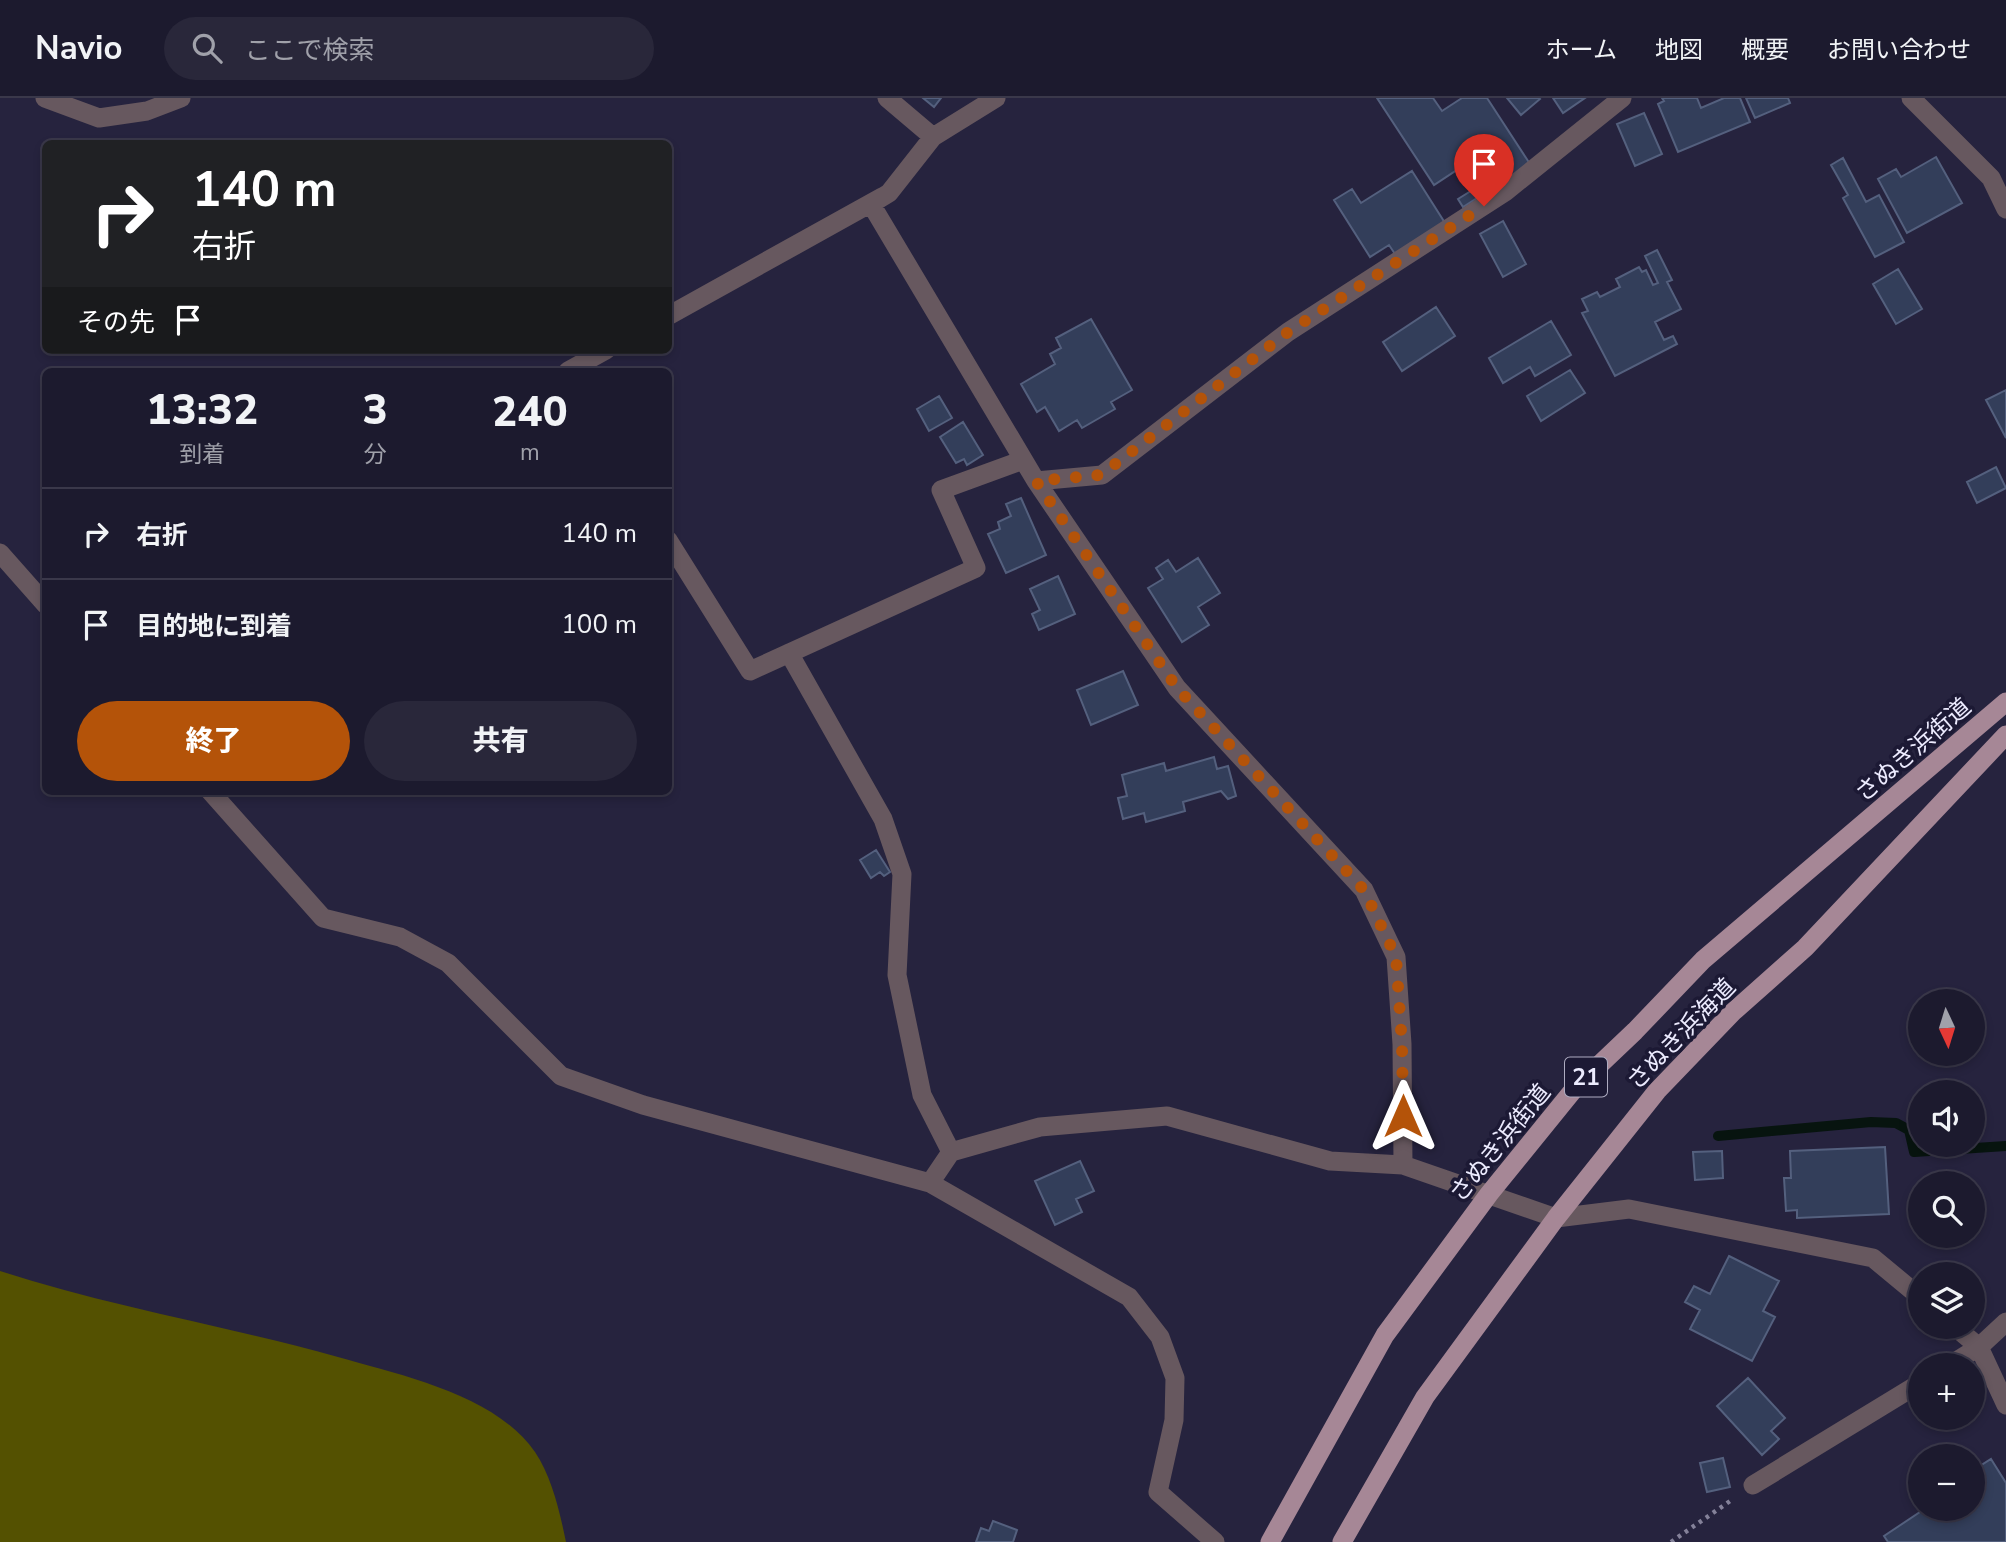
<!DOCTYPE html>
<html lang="ja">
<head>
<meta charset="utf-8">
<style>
  :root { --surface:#1c1a2e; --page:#29273a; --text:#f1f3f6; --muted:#a0a1aa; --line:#3a384a; --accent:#b45309 }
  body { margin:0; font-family:"Nunito Sans","Noto Sans JP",sans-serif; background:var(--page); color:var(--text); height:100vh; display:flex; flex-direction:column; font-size:26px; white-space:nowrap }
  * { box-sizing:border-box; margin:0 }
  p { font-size:23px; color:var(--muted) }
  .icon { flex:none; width:38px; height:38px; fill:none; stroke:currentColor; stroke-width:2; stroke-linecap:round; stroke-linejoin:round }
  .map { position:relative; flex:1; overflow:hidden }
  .side { position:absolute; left:42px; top:270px; width:630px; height:427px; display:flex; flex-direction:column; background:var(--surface); border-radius:10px; box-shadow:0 4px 10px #0003,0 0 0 2px var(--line) }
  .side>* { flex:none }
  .banner { position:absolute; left:42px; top:42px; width:630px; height:214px; border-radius:10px; box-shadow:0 4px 10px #0003,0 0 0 2px var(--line); background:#202124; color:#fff; overflow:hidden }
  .needle { width:46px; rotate:176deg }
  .fabs { position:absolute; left:1908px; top:891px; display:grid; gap:14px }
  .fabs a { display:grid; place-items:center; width:77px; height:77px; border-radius:50%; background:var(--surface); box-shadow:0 4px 10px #0003,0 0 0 2px var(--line); font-size:35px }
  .pin { position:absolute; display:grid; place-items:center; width:60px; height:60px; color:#fff; margin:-72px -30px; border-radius:50% 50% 50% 0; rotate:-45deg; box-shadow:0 0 7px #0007 }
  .pin .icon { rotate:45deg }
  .me { position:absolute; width:77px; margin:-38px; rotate:0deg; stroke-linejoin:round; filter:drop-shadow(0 0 5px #0008) }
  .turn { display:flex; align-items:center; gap:24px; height:147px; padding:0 35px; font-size:32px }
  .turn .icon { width:91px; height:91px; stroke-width:2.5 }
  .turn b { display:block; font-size:49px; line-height:60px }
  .then { display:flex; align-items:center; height:66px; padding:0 35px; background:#0003; gap:14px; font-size:26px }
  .eta { display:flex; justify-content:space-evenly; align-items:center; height:119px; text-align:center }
  .eta b { font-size:42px; font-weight:800; line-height:49px }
  .cta { display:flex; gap:14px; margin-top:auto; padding:14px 35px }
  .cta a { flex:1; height:80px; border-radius:42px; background:var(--accent); color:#fff; font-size:28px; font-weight:800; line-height:80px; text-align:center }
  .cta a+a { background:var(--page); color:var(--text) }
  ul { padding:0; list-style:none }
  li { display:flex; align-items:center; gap:21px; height:91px; padding:0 35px; border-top:2px solid var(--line) }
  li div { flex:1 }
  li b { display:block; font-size:26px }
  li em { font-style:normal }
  header { display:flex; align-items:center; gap:42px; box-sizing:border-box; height:98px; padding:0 35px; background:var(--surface); border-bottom:2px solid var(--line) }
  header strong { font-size:33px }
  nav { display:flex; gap:38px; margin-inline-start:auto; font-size:24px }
  .search { width:490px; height:63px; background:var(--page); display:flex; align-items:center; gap:18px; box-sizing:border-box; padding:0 24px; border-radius:38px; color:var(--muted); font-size:26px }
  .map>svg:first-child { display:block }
  .forest { fill:#545101 }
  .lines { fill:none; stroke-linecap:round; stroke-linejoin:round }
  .stream { stroke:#07140f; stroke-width:10 }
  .building { fill:#333e5a; stroke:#54607e; stroke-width:2 }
  .path { stroke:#848199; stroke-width:4.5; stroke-dasharray:3.5 5; stroke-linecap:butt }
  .minor { stroke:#67585f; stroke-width:19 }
  .primary { stroke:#a68796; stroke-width:19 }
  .route { stroke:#b45309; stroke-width:12; stroke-dasharray:0 21.6 }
  .labels { text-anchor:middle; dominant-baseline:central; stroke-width:7; stroke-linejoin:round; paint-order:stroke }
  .shield { fill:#1c1934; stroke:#aeacc1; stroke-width:2 }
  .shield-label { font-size:23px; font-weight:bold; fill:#ecebfe }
  .street-label { font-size:24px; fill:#ecebfe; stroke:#1c1934 }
</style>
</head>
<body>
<header>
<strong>Navio</strong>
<div class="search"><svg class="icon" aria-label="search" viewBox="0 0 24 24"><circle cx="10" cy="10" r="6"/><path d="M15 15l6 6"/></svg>ここで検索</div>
<nav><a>ホーム</a><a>地図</a><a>概要</a><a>お問い合わせ</a></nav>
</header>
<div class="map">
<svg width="2006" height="1444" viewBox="0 0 2006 1444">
  <rect width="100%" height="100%" fill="#26233e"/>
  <path class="forest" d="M0 1173C111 1209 227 1228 338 1259 401 1277 496 1297 535 1354 552 1379 560 1415 566 1444H0Z"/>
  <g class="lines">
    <path class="stream" d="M1718 1038 1871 1024 1896 1025 1909 1032 1914 1054 2006 1048"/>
  </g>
  <path class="building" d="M923 0H941L934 9Z
    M1377 0H1433L1442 13 1462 0H1487L1530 66 1463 109 1458 101 1474 91 1460 70 1434 87Z
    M1507 0H1539L1540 1 1521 17Z
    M1553 0H1585L1563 15Z
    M1662 0H1697L1701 10 1724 0H1740L1750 24 1678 54 1658 6 1664 3Z
    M1746 0H1788L1790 5 1755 20Z
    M1644 15 1662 56 1635 68 1617 26Z
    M1936 59 1962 105 1907 135 1878 81 1896 71 1901 79Z
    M1843 60 1866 104 1879 97 1904 144 1875 159 1843 100 1848 97 1831 67Z
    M1412 73 1445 125 1395 156 1389 147 1370 159 1334 102 1352 91 1361 105Z
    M1503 123 1526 166 1503 179 1480 136Z
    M1657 152 1672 182 1667 184 1681 211 1655 224 1664 242 1673 238 1677 246 1615 278 1582 215 1588 213 1582 201 1597 194 1600 199 1620 189 1616 181 1639 169 1642 174 1646 172 1653 187 1658 185 1645 158Z
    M1898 171 1922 211 1896 226 1873 186Z
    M1436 209 1455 238 1402 273 1383 244Z
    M1091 221 1132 292 1111 304 1115 311 1082 330 1077 322 1059 333 1045 309 1037 314 1021 286 1055 266 1050 256 1061 250 1056 240Z
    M1551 223 1571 257 1535 278 1530 269 1503 285 1489 260Z
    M1570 272 1585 295 1541 323 1527 298Z
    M2006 292V340L1986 302Z
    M939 298 952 320 929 333 917 311Z
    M963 324 983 357 967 367 964 361 956 365 940 339Z
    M1996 369 2006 390 1977 405 1967 384Z
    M1021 400 1046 457 1006 475 988 436 1000 431 998 424 1011 418 1006 406Z
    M1198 460 1220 495 1198 509 1209 527 1182 544 1148 490 1163 481 1156 470 1168 462 1176 474Z
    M1058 478 1075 516 1039 532 1032 516 1040 512 1030 491Z
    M1123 573 1138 607 1091 627 1077 592Z
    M1214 659 1217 671 1228 668 1236 698 1228 701 1221 693 1183 704 1185 713 1146 724 1144 715 1123 721 1118 700 1127 698 1122 677 1164 665 1166 673Z
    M876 752 890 774 884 778 880 774 871 780 860 762Z
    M1885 1049 1889 1116 1797 1120V1112L1786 1113 1784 1080H1791L1790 1053Z
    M1722 1053 1723 1080 1695 1082 1693 1054Z
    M1080 1063 1094 1093 1076 1101 1082 1114 1055 1127 1035 1083Z
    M1729 1158 1779 1183 1763 1213 1775 1219 1752 1263 1690 1231 1700 1212 1685 1204 1694 1188 1710 1196Z
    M1748 1280 1785 1320 1771 1333 1779 1341 1762 1357 1717 1308Z
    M1723 1360 1730 1389 1707 1394 1700 1365Z
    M1991 1361 2006 1385V1444H1888L1884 1438 1926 1410H1972V1373Z
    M993 1423 1017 1432 1013 1444H976L981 1430 989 1433Z"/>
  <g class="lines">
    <path class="path" d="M1671 1444 1733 1401"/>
    <path class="minor" d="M45 0 99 20 147 13 181 0
      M887 0 933 39
      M996 0 933 39 889 95 871 106 1036 383 1177 590 1364 792 1396 859 1402 946 1403 1067
      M1911 0 1991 80 2006 111
      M668 218 882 99
      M568 273 606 252
      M1036 383 1102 377 1288 234 1505 94 1622 0
      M668 442 750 573 976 470 941 392 1023 362
      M0 455 46 507
      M789 555 883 721 902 776 897 877 922 997 951 1054
      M210 693 323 820 400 839 448 865 561 978 643 1007 930 1085 1129 1199 1160 1239 1175 1280 1174 1322 1158 1394 1215 1444
      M930 1085 951 1054 1040 1029 1167 1018 1330 1063 1403 1067 1556 1120 1629 1111 1873 1160 1920 1199
      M1954 1228 1979 1249 2006 1307
      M1950 1267 1979 1249 2006 1224
      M1753 1387 1920 1285"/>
    <path class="primary" d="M1270 1444 1385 1237 1489 1096 1575 990 1635 933 1703 862 2006 604
      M1342 1444 1425 1299 1556 1120 1657 993 1733 914 1805 850 2006 637"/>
  </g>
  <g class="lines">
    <path class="route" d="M1403 1018 1402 946 1396 859 1364 792 1177 590 1036 383 1101 377 1288 234 1484 108"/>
  </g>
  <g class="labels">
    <rect class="shield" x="1565" y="959.5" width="42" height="39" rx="5"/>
    <g class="shield-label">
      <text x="1586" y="979">21</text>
    </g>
    <g class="street-label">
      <text transform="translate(1913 652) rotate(-41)">さぬき浜街道</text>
      <text transform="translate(1681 936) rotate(-46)">さぬき浜海道</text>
      <text transform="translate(1500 1045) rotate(-51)">さぬき浜街道</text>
    </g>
  </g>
</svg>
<div class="fabs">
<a><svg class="needle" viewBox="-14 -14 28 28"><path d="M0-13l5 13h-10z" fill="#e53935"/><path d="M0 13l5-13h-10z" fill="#a0a1aa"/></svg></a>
<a><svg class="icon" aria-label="sound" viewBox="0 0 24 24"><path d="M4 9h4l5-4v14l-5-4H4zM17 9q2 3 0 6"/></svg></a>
<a><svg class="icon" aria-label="search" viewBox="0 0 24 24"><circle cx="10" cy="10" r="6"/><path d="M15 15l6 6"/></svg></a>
<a><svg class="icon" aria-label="layers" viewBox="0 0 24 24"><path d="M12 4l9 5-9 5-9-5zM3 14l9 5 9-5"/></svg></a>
<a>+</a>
<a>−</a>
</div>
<div class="pin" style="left:1484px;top:108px;background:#d93025"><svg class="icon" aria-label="arrive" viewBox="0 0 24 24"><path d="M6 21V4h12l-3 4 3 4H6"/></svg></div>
<svg class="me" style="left:1403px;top:1018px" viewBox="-20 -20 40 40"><path d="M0-17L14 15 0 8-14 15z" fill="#b45309" stroke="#fff" stroke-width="4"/></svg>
<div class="banner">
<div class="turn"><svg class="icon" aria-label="right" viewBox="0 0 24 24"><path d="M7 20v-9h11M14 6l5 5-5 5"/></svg><div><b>140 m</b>右折</div></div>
<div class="then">その先<svg class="icon" aria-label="arrive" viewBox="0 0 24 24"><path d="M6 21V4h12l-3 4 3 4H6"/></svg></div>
</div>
<section class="side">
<div class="eta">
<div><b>13:32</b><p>到着</p></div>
<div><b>3</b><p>分</p></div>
<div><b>240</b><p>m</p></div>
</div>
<ul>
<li><svg class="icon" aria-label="right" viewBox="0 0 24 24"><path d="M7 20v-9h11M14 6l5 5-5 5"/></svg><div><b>右折</b></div><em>140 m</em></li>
<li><svg class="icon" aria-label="arrive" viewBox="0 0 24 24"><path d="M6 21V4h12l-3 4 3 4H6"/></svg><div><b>目的地に到着</b></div><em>100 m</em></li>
</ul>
<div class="cta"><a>終了</a><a>共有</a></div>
</section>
</div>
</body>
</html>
